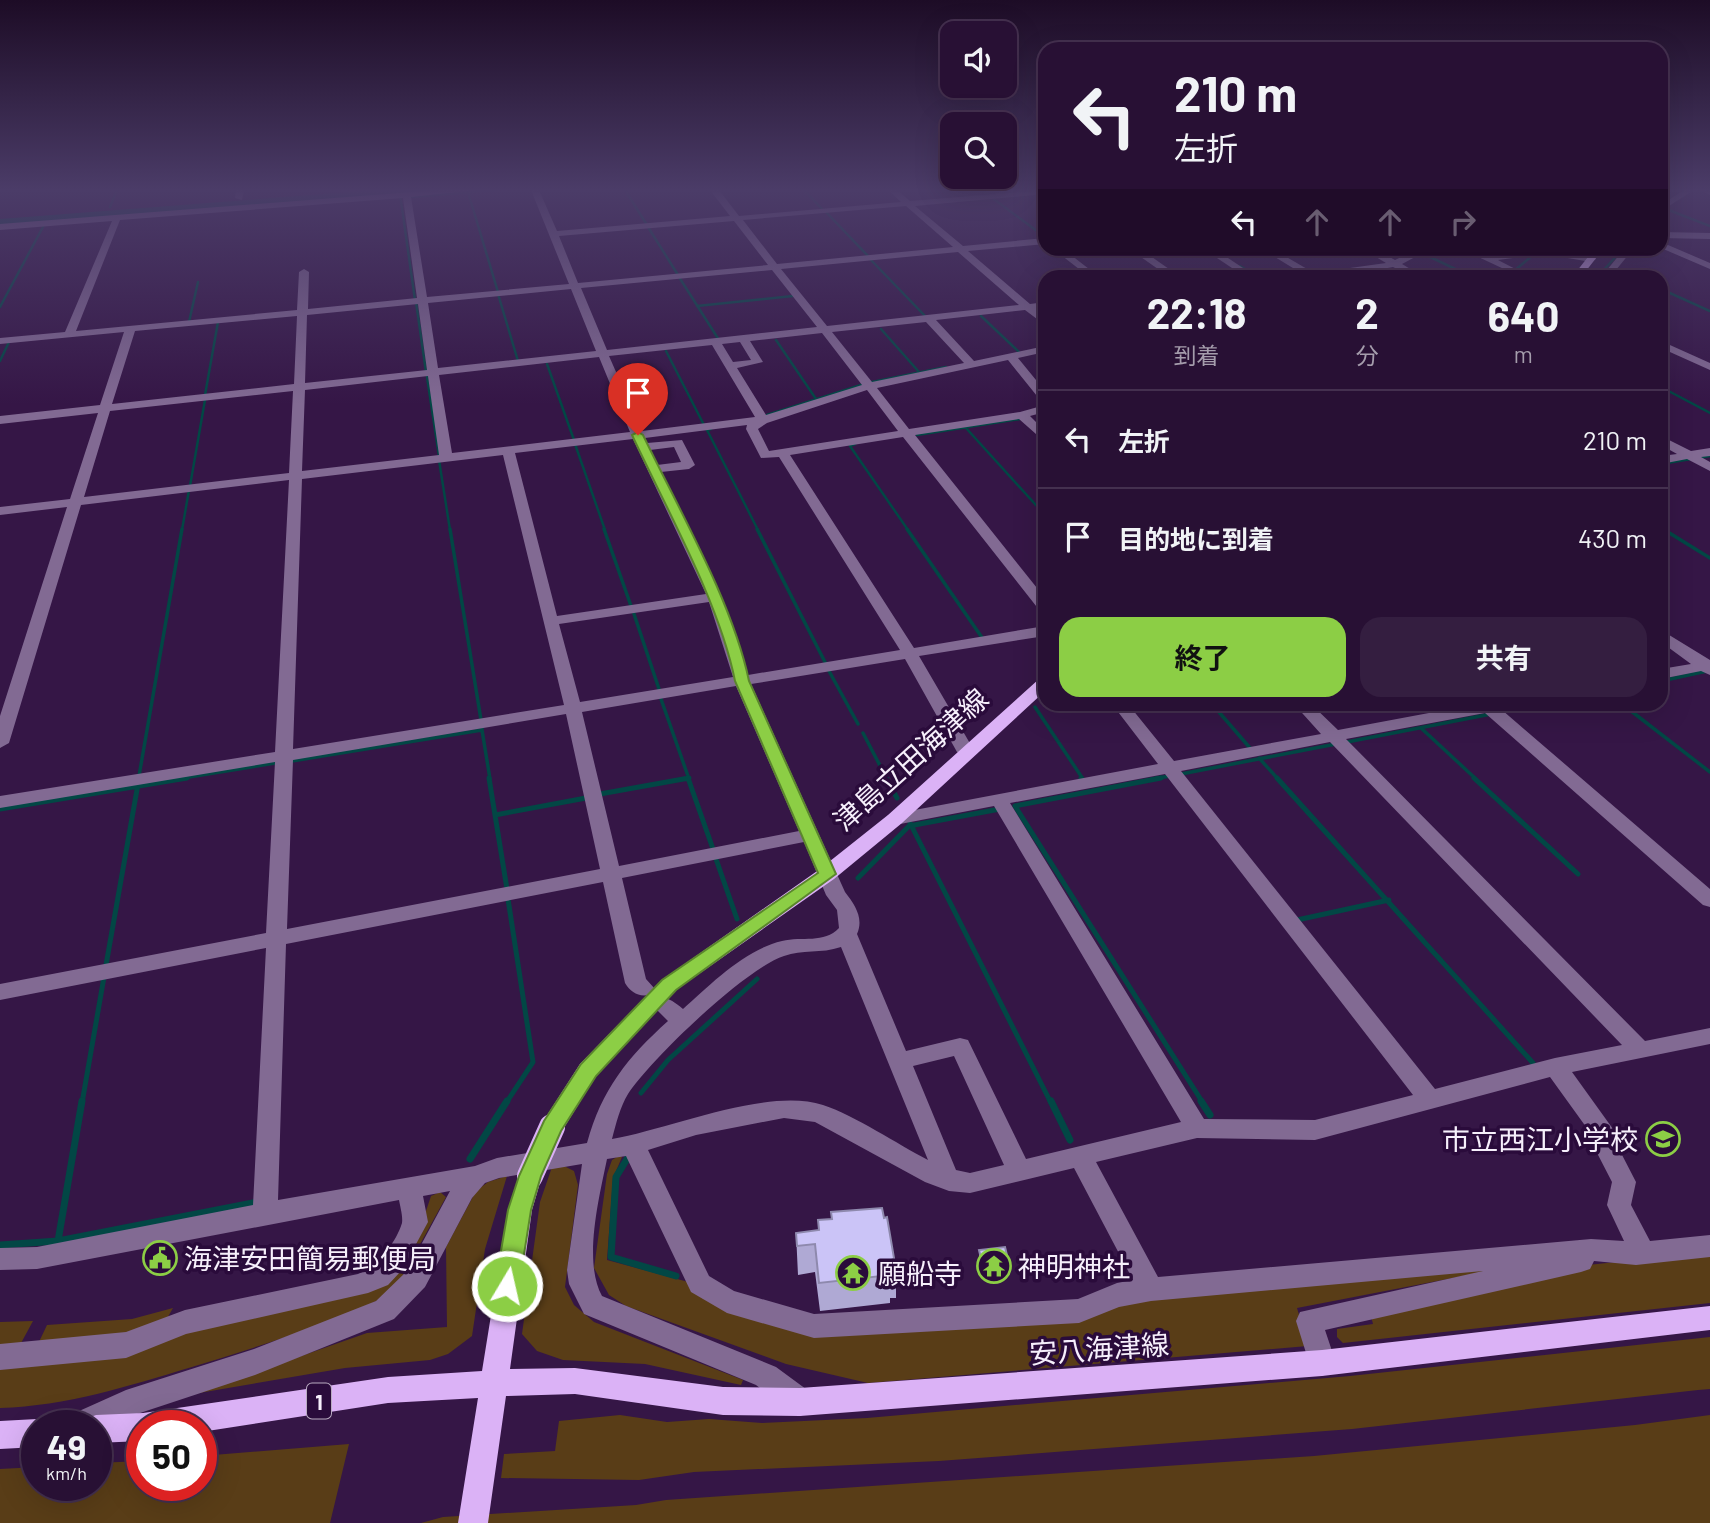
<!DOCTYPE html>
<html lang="ja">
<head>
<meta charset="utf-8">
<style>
  :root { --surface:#281034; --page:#341e40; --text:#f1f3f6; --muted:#a59dac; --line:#44304f; --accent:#8cce45 }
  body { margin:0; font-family:Barlow,"Noto Sans JP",sans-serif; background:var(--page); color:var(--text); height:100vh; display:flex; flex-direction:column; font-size:26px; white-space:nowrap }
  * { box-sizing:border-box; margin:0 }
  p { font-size:23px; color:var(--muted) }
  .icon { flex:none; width:38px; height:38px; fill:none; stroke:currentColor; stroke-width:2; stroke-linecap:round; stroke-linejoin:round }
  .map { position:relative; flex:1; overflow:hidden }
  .sheet { position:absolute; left:1038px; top:270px; width:630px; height:441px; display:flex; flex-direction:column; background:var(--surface); border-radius:21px; box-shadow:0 7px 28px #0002,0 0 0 2px var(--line) }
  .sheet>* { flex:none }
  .top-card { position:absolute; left:1038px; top:42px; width:630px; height:214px; border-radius:21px; box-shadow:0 7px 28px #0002,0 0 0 2px var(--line); background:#281034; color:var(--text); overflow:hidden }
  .controls { position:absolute; left:940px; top:21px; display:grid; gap:14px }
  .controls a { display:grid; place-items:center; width:77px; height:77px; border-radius:14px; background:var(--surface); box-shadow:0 7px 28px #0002,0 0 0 2px var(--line); font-size:35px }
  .speed { position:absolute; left:21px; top:1410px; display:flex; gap:14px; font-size:35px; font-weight:700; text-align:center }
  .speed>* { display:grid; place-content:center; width:91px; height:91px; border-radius:50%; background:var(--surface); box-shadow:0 7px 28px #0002,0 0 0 2px var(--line); line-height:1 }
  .speed small { font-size:18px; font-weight:400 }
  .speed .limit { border:10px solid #d22; background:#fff; color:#111 }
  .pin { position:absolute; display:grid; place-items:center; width:60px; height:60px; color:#fff; margin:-72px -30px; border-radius:50% 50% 50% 0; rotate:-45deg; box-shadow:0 0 7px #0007 }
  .pin .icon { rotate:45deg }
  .me { position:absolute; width:77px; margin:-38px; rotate:9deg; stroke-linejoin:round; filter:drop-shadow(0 0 5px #0008) }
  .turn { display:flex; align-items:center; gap:24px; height:147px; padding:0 21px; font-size:32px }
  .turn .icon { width:91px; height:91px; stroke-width:2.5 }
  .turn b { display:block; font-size:49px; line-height:60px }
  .lanes { display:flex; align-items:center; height:66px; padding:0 21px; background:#0003; justify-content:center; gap:35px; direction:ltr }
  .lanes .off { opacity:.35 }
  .eta { display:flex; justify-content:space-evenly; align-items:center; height:119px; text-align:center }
  .eta b { font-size:42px; font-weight:700; line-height:49px }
  .primary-button { display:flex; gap:14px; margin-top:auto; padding:14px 21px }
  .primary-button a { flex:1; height:80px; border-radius:21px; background:var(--accent); color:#111; font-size:28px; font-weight:700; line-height:80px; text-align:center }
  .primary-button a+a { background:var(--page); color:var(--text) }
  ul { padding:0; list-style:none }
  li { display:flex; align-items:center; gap:21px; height:98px; padding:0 21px; border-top:2px solid var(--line) }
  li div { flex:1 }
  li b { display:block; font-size:26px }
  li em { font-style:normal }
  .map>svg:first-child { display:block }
  .green { fill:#593d17 }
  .water { fill:#024745 }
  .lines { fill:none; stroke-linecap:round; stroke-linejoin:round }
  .stream-far3 { stroke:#024745; stroke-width:2.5 }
  .stream-far2 { stroke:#024745; stroke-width:3.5 }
  .stream-far1 { stroke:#024745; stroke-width:5 }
  .stream { stroke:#024745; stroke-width:7 }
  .minor { fill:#826a93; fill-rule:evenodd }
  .major { fill:#dbb2f6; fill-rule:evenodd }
  .major-bridge { stroke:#dbb2f6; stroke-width:26 }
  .wall { fill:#afa9d4 }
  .building { fill:#cbc4f7; stroke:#8e89ad; stroke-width:2 }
  .route { fill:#8cce45; stroke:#5b862d; stroke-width:2 }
  .labels { text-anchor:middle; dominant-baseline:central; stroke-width:7; stroke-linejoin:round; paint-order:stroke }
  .shield { fill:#2a0b3b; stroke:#b9abc1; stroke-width:2 }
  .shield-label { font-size:21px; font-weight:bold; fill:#f6effb }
  .near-street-label { font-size:28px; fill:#f6effb; stroke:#2a0b3b }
  .near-poi-label { font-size:28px; fill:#f6effb; stroke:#2a0b3b; text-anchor:start }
</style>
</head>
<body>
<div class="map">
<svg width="1710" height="1523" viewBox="0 0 1710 1523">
  <rect width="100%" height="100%" fill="#351646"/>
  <path class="green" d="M620 1155 622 1157 613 1178 607 1260 692 1283 818 1332 1572 1255 1297 1308 1308 1346 868 1383 786 1364 626 1306 609 1295 594 1268 607 1174 612 1160Z
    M562 1165 574 1171 578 1185 565 1287 574 1305 594 1322 743 1380 741 1385 645 1364 563 1360 537 1351 522 1334 540 1202 552 1167Z
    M507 1176 485 1249 472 1336 448 1354 430 1360 345 1368 164 1399 250 1374 367 1333 447 1327 446 1247 476 1191 488 1182Z
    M440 1192 446 1197 397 1286 387 1296C325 1326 257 1347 192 1367 128 1386 67 1406 0 1408V1362L174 1335 376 1288 426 1211 431 1196Z
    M1710 1252V1303L1343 1343 1337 1337V1329L1373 1324 1370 1312 1588 1265Z
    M173 1308 165 1322 120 1340 38 1344 47 1325 132 1319Z
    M33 1321 20 1345 0 1346V1322Z
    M1710 1337V1389L1698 1390 1352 1429 939 1461 694 1472 639 1480 501 1478 504 1454 555 1451 559 1421 620 1415 667 1422 709 1419 762 1423 867 1418 1350 1376Z
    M1710 1415V1523H421L443 1517 636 1505 666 1500 1314 1456 1635 1425Z
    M349 1444 330 1523H0V1469L37 1467V1486H96V1463L142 1461V1486H201V1456Z"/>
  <path class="water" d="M375 190H449L0 225V219Z"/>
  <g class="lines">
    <path class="stream-far3" d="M625 190 647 225
      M804 190 823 210
      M982 190 989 195
      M468 192 498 292
      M400 194 415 300
      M411 197 496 190
      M991 197 1045 237
      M110 207 117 190
      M1666 209 1710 226
      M825 211 869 257
      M648 227 678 275
      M1426 255 1470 276
      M870 259 927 318
      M1240 266 1257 276
      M1616 269 1632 276
      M1514 271 1533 255
      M1511 276 1513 274
      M1598 276 1624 248
      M679 277 719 340
      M1661 289 1710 311
      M498 294 518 361
      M416 302 426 372
      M697 306 793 296
      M0 307 44 225
      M981 316 1019 352
      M189 322 198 282
      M881 329 919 372
      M776 340 816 399
      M666 351 704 425
      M0 361 9 342
      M547 364 574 440
      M427 377 439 456
      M872 382 946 367
      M1661 387 1710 413
      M205 395 218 322
      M767 415 864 384
      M966 428 1045 515
      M711 429 707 430 758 530
      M917 435 1020 419
      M575 444 605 530
      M855 444 850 446 908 530
      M1699 458 1710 456
      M439 460 450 530
      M1661 464 1691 459
      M190 486 205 400
      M1661 527 1666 530
      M182 530 189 490"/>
    <path class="stream-far2" d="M450 529 481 720
      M604 529 631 606
      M757 529 826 664
      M907 529 983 639
      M1663 529 1710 558
      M634 614 660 692
      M829 671 858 724
      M1661 681 1707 671
      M661 699 689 779
      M1212 704 1250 748
      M1622 704 1710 772
      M1035 707 1083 779
      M1502 712 1545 704
      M1421 728 1476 779
      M482 730 490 779
      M863 733 887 779
      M1347 742 1491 714
      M1259 758 1278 779
      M292 761 482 730V727
      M1181 774 1336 744
      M139 776 182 529
      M177 779 275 763
      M681 779 689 778
      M1152 779 1170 776"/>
    <path class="stream-far1" d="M489 778 507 889
      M688 778 713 849
      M886 778 897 798
      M1081 778 1083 780
      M1277 778 1533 1063
      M1474 778 1578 874
      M600 794 689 778
      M1015 806 1203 1103
      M1015 806 1161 778
      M0 809 187 778
      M495 815 586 798
      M910 823 1051 1103
      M716 859 737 919
      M858 878 909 826 1000 809
      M1297 920 1389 900
      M106 965 138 784
      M641 1093 668 1060 757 979
      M82 1103 104 977
      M506 1103 533 1062 508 899"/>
    <path class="stream" d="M1051 1101 1070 1140
      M1201 1101 1210 1115
      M470 1159 507 1101
      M627 1159 616 1177 611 1257 676 1276
      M58 1241 82 1101
      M0 1245 58 1241 257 1202"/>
    <path class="minor" d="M236 190H244L242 200 235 198Z
      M437 190H477L411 197 427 297 569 284 531 190H539L557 231 730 216 710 190H719L739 216 901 202 888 190H897L910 201 1045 190V194L915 206 963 246 1045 238V244L968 251 1030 304 1045 302V308L1036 309 1045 317V325L1025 310 936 320 974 361 1045 346V352L1018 358 1045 391V402L1041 401 1008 360 877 388 909 429 1020 412 1045 405V412L1030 416 1045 431V442L1019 419 915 435 1045 598V612L1040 611 903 437 790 455 914 648 1045 626V636L919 656 975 752 966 757 957 752 905 659 751 684 845 892C855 905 864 918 857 934L906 1051 960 1038 968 1040 1026 1159 1181 1122 994 806 895 825 886 819 888 815 1158 764 1112 704H1128L1174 761 1321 734 1294 704H1311L1338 730 1477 704H1514L1512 708 1502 710 1710 889V907L1703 905 1485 713 1346 739 1645 1041 1710 1028V1044L1572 1072 1618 1136 1620 1151 1636 1182 1631 1205 1650 1241 1710 1235V1257L1636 1265 1594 1261 1590 1269 1581 1272 1325 1330 1336 1363 1332 1372 1322 1376 1312 1372 1296 1321 1300 1312 1483 1271 1151 1301 1119 1307 1079 1323 814 1338 727 1313 691 1292 626 1156 607 1159C599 1198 583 1262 602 1296L776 1367 810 1392 814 1402 810 1412 800 1416 790 1412 756 1385 584 1314 569 1284 567 1270 582 1164 499 1178 485 1183 472 1198 425 1287 394 1319 255 1375 131 1416 96 1432V1426H64L68 1416 126 1390 254 1349 376 1301 407 1271 450 1191 423 1196 428 1222 402 1270 388 1285 368 1293 186 1334 126 1358 0 1370V1344L126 1332 185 1310 358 1274C377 1266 396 1243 402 1223 403 1216 400 1206 399 1200L37 1269 0 1270V1248L37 1247 253 1205 266 948 0 1000V984L266 933 275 762 0 808V796L275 752 289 480 81 505 9 743 0 748V716L67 507 0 515V507L70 499 98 413 0 424V416L100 405 124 332 0 344V338L65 332 112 221 0 230V224ZM403 198 417 298 308 309 309 272 304 269 299 272 297 310 76 331 120 220ZM906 206 953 247 777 264 743 220ZM734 221 768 265 578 283 559 236ZM958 252 1019 305 827 326 781 269ZM772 270 817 327 607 350 581 288ZM571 289 596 351 438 368 428 303ZM418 304 427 370 305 383 307 315ZM297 316 294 384 112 404 135 331ZM926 322 964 363 872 382 832 332ZM822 333 862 385 766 415 737 368 763 362 750 341ZM740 342 751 360 733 362 722 344ZM712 345 755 417 642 431 609 356ZM599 357 630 432 452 453 439 375ZM428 376 439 455 302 471 305 390ZM867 390 898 431 769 451 758 429 767 423ZM293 391 289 473 84 497 110 411ZM747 425 746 429 761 458 779 457 900 650 748 675 722 598 661 472 689 469 695 465 682 440 647 443 645 438ZM633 439 706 594 557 616 515 453ZM674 447 681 462 657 465 650 450ZM503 455 564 705 293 749 302 479ZM709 602 733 677 580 702 559 624ZM736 686 799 831 619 866 582 712ZM566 714 600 869 287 929 293 760ZM1330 742 1622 1045 1555 1058 1435 1089 1181 771ZM1165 774 1413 1095 1315 1120 1204 1119 1010 803ZM804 842 826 895 837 910 839 928C824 944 802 936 782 941 744 950 711 984 683 1009 673 1001 667 996 655 999L652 1005 668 1021C627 1058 602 1089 587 1143L497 1158 475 1166 278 1200 286 944 603 882 625 983C631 993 640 998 652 994L655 989 646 979 622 878ZM841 947 928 1160C897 1144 856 1116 823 1105 767 1087 670 1129 612 1139 616 1124 620 1107 628 1094 651 1059 746 968 784 956 802 949 821 954 841 947ZM954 1056 1004 1165 970 1173 956 1170 913 1066ZM1550 1077 1594 1138 1596 1151 1612 1182 1607 1205 1624 1241 1591 1239 1158 1277 1096 1162 1197 1138 1315 1140ZM784 1118 815 1122 925 1182 949 1191 970 1193 1074 1168 1133 1280 1117 1283 1078 1299 814 1314 734 1291 709 1276 648 1150 696 1135Z
      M1684 190H1694L1661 211V205Z
      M1700 190H1710V195Z
      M1661 232 1710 233V239L1661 238Z
      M1661 242 1710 263V269L1661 248Z
      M1052 248H1062L1098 276H1088Z
      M1128 248H1139L1179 276H1168Z
      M1202 248H1213L1255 276H1244Z
      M1260 248H1271L1314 273 1386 263 1361 248H1373L1395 260 1420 248H1432L1402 264 1422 276H1412L1393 267 1344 276H1306Z
      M1459 248H1472L1488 256 1543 248 1596 259 1591 262 1544 254 1498 260 1525 274 1519 276Z
      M1625 248H1634L1611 276H1602Z
      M1661 341 1710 363V370L1661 348Z
      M1661 436 1691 451 1710 448V456L1701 457 1710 462V471L1687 459 1661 464V456L1677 454 1661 445Z
      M1661 630 1710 660V675L1701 671 1661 679V669L1691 664 1661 642Z"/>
    <path class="major" d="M1661 190H1667L1661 194Z
      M1595 248H1604L1582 276H1573Z
      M1045 677V691L902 823 834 879 676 990 596 1076 560 1134 552 1137 544 1134 540 1127 544 1120 580 1064 662 980 820 869 888 815 1039 679Z
      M530 1166 539 1169 542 1176 532 1210 510 1369 575 1368 723 1387 800 1388 1322 1350 1710 1306V1330L1322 1376 800 1416 723 1415 575 1394 506 1396 488 1523H458L478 1398 388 1403 201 1432V1426H142V1441L96 1443V1426H83L86 1419 96 1415 143 1413 388 1377 482 1371 508 1210 521 1169Z
      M37 1419 48 1426H37V1447L0 1449V1421Z"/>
    <path class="major-bridge" d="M530 1176 552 1127"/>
  </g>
  <path class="wall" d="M831 1212 896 1270V1298H890V1303L820 1311 815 1272 798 1275 796 1233 818 1230V1220L831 1219Z
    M979 1250 1010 1268 1009 1275 983 1278 979 1256Z"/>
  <path class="building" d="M882 1208 884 1218 887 1217 896 1270H890L891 1275 819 1283 815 1244 797 1246 796 1233 819 1230 818 1220 832 1219 831 1212Z
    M1005 1247 1010 1268 984 1271 979 1250Z"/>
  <linearGradient id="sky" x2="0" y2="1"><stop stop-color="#1d0c26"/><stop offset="0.47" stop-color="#4b3c68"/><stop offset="1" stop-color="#4b3c68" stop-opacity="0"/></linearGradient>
  <rect width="1710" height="404" fill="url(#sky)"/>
  <path class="route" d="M638 432 643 435C678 508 733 603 749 681L836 874 676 990 596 1076 561 1131 541 1176 531 1210 519 1286 516 1293 507 1296 499 1293 495 1286 508 1210 519 1176 544 1121 581 1064 662 980 818 873 735 681C720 604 666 508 632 435Z"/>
  <defs>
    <g id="school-ring" transform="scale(1.75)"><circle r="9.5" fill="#2a0b3b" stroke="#8cce45" stroke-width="1.5"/><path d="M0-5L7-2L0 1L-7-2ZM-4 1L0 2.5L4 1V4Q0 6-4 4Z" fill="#8cce45"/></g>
    <g id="civic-ring" transform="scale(1.75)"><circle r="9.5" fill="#2a0b3b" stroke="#8cce45" stroke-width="1.5"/><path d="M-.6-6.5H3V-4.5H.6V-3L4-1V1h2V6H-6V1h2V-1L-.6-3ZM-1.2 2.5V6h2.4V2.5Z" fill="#8cce45"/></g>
    <g id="temple-ring" transform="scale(1.75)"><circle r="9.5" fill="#2a0b3b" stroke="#8cce45" stroke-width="1.5"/><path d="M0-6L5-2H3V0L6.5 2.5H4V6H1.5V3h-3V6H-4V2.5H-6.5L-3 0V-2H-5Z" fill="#8cce45"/></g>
  </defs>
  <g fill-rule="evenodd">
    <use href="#school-ring" x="1663" y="1139"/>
    <use href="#civic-ring" x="160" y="1258"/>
    <use href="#temple-ring" x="994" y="1266"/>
    <use href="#temple-ring" x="853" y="1273"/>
  </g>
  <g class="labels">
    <rect class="shield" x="307" y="1383.5" width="24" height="35" rx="5"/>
    <g class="shield-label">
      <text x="319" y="1401">1</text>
    </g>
    <g class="near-street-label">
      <text transform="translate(910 759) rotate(-42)">津島立田海津線</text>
      <text transform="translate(1099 1348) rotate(-4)">安八海津線</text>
    </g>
    <g class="near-poi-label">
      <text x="1638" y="1139" text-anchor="end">市立西江小学校</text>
      <text x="184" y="1258">海津安田簡易郵便局</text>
      <text x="1018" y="1266">神明神社</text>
      <text x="878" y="1273">願船寺</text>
    </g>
  </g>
</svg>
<div class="controls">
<a><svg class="icon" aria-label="sound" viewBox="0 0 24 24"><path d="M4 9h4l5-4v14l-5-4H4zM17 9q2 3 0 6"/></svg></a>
<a><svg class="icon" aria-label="search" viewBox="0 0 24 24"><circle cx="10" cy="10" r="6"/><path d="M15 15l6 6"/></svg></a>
</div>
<div class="speed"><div>49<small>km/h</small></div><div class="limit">50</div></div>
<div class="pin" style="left:638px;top:435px;background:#d93025"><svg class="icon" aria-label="arrive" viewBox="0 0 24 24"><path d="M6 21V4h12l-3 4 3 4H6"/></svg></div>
<svg class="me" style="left:507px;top:1286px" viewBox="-20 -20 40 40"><circle r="17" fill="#8cce45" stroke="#fff" stroke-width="3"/><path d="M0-11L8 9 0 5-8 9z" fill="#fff"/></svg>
<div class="top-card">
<div class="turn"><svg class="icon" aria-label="left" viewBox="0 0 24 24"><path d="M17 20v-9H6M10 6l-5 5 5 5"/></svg><div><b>210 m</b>左折</div></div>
<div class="lanes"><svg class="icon" aria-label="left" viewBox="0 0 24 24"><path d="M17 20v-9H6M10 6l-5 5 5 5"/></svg><svg class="icon off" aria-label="ahead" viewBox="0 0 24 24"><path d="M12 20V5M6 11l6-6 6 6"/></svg><svg class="icon off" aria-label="ahead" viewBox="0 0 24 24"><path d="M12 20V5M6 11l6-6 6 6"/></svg><svg class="icon off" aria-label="right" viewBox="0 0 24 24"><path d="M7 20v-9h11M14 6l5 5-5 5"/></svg></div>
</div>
<section class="sheet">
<div class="eta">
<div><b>22:18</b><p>到着</p></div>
<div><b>2</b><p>分</p></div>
<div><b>640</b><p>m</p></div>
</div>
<ul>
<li><svg class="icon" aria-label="left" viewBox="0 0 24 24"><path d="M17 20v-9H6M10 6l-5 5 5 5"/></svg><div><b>左折</b></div><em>210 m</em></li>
<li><svg class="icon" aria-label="arrive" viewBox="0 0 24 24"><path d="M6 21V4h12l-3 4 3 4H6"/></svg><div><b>目的地に到着</b></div><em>430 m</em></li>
</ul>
<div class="primary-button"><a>終了</a><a>共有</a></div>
</section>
</div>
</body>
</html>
